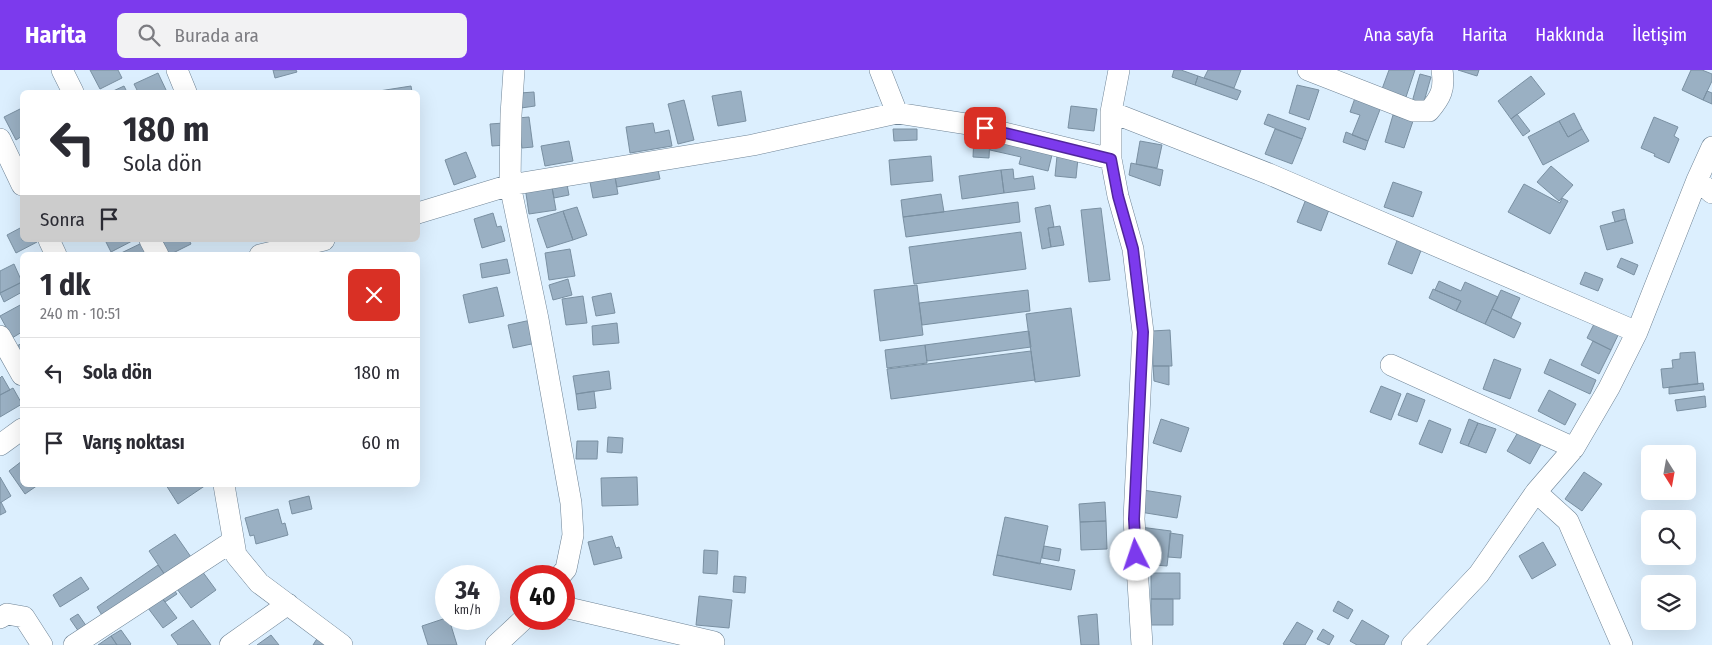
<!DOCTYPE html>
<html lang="tr">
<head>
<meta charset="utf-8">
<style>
  :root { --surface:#fff; --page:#f2f2f3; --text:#2b2b33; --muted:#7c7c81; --line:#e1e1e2; --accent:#7c3aed }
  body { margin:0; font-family:"Fira Sans Condensed",sans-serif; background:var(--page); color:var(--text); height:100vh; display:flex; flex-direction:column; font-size:19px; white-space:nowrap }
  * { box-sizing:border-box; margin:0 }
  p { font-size:16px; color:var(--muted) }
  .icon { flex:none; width:28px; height:28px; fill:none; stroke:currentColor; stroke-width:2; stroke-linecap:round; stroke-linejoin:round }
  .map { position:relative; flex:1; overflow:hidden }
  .sheet { position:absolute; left:20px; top:182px; width:400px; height:235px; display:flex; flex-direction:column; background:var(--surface); border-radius:8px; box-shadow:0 5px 20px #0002 }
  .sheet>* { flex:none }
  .hud { position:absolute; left:20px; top:20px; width:400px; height:152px; border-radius:8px; box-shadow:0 5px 20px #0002; background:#fff; color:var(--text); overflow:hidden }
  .needle { width:32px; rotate:169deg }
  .tools { position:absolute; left:1641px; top:375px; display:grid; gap:10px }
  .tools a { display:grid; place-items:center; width:55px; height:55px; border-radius:8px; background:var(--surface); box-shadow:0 5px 20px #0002; font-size:25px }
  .speed { position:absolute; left:435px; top:495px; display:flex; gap:10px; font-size:25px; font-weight:700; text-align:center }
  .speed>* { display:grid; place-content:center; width:65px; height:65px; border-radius:50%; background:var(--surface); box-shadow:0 5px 20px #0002; line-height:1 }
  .speed small { font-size:12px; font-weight:400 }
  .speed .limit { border:8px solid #d22; background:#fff; color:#111 }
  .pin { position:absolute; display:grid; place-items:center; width:42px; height:42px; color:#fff; margin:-21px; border-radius:10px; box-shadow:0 2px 8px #0006 }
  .me { position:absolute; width:55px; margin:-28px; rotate:356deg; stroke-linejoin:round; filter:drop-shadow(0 0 4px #0008) }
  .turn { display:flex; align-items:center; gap:18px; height:105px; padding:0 20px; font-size:22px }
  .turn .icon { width:65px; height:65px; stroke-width:2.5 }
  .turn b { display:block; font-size:35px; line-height:42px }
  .then { display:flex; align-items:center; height:48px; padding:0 20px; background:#0003; gap:10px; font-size:19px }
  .round { display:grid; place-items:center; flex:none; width:52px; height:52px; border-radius:8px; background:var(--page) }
  .summary { display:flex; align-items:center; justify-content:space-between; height:85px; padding:0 20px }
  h1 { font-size:30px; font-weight:700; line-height:38px }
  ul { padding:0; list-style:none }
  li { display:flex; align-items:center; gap:15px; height:70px; padding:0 20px; border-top:1px solid var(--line) }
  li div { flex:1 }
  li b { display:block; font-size:19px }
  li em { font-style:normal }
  header { display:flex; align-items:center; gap:30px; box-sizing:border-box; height:70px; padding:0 25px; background:var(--accent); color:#fff }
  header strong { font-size:24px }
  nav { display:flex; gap:28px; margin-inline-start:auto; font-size:18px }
  .search { width:350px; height:45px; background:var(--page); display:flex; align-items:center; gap:12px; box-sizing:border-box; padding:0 18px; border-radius:8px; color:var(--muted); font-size:19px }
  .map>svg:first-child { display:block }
  .building { fill:#9ab0c3; stroke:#7a90a2 }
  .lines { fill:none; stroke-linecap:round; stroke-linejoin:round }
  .minor-casing { stroke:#6f8496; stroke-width:22 }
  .minor { stroke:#fff; stroke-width:21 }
  .route-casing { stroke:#51269a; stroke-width:12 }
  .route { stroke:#7c3aed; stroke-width:9 }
</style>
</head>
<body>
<header>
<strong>Harita</strong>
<div class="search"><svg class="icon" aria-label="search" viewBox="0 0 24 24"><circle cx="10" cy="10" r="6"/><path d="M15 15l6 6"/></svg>Burada ara</div>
<nav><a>Ana sayfa</a><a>Harita</a><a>Hakkında</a><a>İletişim</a></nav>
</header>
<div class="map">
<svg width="1712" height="575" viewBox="0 0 1712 575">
  <rect width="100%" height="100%" fill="#dceffe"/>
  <path class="building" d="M90 0H118L122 8 100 19Z
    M273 0H296L297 2 275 8Z
    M1174 0H1181L1198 6 1195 15 1172 7Z
    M1208 0H1241L1234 18 1204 8Z
    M1389 0H1415L1406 27 1382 19Z
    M1458 0H1479L1477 6Z
    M1691 0H1702L1712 4V11L1703 30 1682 20Z
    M158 3 167 22H138L134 14Z
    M1420 4 1431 7 1423 35 1412 32Z
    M1198 6 1241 21 1237 30 1195 15Z
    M1531 6 1545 24 1511 49 1498 31Z
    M1297 15 1319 20 1309 50 1289 43Z
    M124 16 127 22H111Z
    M411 16 412 22H379V21Z
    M741 21 746 51 718 56 712 26Z
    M1707 21 1712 23V34L1703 30Z
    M534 22 535 36 521 38 520 23Z
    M1355 28 1381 37 1368 71 1352 65 1360 45 1350 42Z
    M684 30 694 70 678 74 668 34Z
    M1071 36 1097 39 1094 61 1068 58Z
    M22 38V66L16 70 4 47Z
    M1574 43 1582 59 1568 67 1559 51Z
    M1268 44 1306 58 1302 69 1264 54Z
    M1517 44 1530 61 1523 66 1511 49Z
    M1393 45 1413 51 1404 78 1385 72Z
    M529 47 533 77 522 78 518 48Z
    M1654 47 1678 57 1674 66 1679 69 1669 93 1654 86 1655 84 1641 78Z
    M1559 51 1568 67 1582 59 1589 71 1543 95 1528 67Z
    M504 53 506 75 492 76 490 54Z
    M653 53 655 63 669 60 672 76 630 83 626 57Z
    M893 59H917V70L894 71Z
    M1275 59 1302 69 1292 94 1265 84Z
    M1346 62 1368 71 1365 80 1343 72Z
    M974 66H990L989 88 973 87Z
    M993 67 1053 81 1048 101 1019 94 1021 87 990 80Z
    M569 71 573 91 545 96 541 76Z
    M1140 71 1162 75 1157 98 1136 94Z
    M466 82 476 107 454 115 445 90Z
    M931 86 933 111 891 115 889 90Z
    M1057 86 1078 88 1076 108 1055 106Z
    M1131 93 1163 100 1160 116 1129 105Z
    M657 95 660 109 617 117 614 102Z
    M1551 96 1573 115 1559 131 1537 112Z
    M1013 99 1014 109 1033 106 1035 119 1004 123 1001 100Z
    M1001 100 1004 123 962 129 959 106Z
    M614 102 618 124 593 128 589 107Z
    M566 109 569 125 554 128 551 112Z
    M551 112 556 140 529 144 525 117Z
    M1393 112 1422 122 1413 147 1384 137Z
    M1524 114 1560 133 1562 128 1568 131 1550 164 1508 142Z
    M941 124 944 142 903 147 901 130Z
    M1306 129 1330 137 1321 161 1297 152Z
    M1018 132 1020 152 906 167 903 147Z
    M1050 135 1054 157 1048 158 1051 177 1042 179 1035 138Z
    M577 137 587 165 573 170 563 141Z
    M1101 138 1110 210 1089 212 1081 140Z
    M1624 139 1626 149 1615 152 1612 142Z
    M563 141 573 170 547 178 537 149Z
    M493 143 497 157 501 156 505 171 482 178 474 149Z
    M1626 149 1633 173 1607 180 1600 156Z
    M1060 156 1064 175 1051 177 1048 158Z
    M22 157V170H36L37 172 16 183 7 165Z
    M1021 162 1026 199 914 214 909 177Z
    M1398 168 1422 178 1412 204 1388 194Z
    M105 170H134L111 182Z
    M162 170H189L191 174 169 185Z
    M144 172 151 185H117Z
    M570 179 575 206 549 210 545 183Z
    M1621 188 1638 195 1634 205 1617 197Z
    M507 189 510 203 482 208 480 194Z
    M14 194 22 212 0 223V201Z
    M1585 202 1603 209 1598 221 1580 214Z
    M568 209 572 225 553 230 549 215Z
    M1439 211 1461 221 1465 212 1498 227 1485 254 1456 241 1461 231 1435 220Z
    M22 212V222L4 232 0 223Z
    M917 215 923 265 880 271 874 220Z
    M497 217 504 246 469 253 463 225Z
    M1433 219 1461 231 1456 241 1429 228Z
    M1028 220 1030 241 922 255 919 233Z
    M1501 220 1520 228 1511 248 1492 239Z
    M611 223 615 243 596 246 592 227Z
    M583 226 587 253 566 255 562 229Z
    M22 234V262L12 268 0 246Z
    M1071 238 1080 306 1035 312 1026 244Z
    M1492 239 1521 253 1514 268 1485 254Z
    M531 250 536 273 513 278 508 255Z
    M1596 250 1620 261 1611 280 1587 268Z
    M617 253 619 273 593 275 592 256Z
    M1170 260 1172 296H1153L1152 261Z
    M1029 261 1031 277 927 291 925 275Z
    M1593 271 1611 280 1599 304 1581 295Z
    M22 273V286L17 276Z
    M925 275 927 293 887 298 885 280Z
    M1031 281 1035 310 891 329 887 299Z
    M1695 282 1698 314 1663 318 1661 299 1673 298 1672 290 1680 289V283Z
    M1494 289 1521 299 1510 329 1483 319Z
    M1550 289 1596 310 1590 324 1544 303Z
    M1153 296H1169V315L1154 311Z
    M609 301 611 319 576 324 573 306Z
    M2 306 10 320 0 325V308Z
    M1703 313 1704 320 1669 324V317Z
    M1381 316 1401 324 1391 350 1370 342Z
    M13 318 22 334 0 347V325Z
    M1549 320 1576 334 1565 355 1538 341Z
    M594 321 596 338 578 340 576 324Z
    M1407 323 1425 330 1417 352 1398 345Z
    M1705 326 1706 337 1677 341 1675 330Z
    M1161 349 1189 358 1181 382 1153 373Z
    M1469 349 1478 353 1468 376 1460 373Z
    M1429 350 1451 359 1442 383 1419 374Z
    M1478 353 1496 359 1486 383 1468 376Z
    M1521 357 1544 369 1530 394 1507 381Z
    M608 367 623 368 622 383 607 382Z
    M577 371H598L597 389H576Z
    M22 391V415H38L25 424 9 401Z
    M1584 402 1602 414 1582 441 1565 429Z
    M0 407 11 426 0 433Z
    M637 407 638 435 602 436 601 408Z
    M166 415H206L178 434Z
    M1143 420 1181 426 1177 448 1140 442Z
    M309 426 312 439 292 444 289 431Z
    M1 432 6 442 0 445V433Z
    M1105 432 1106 451 1080 452 1079 434Z
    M278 439 282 454 285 453 288 465 256 474 254 465 250 466 245 448Z
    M1005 447 1048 456 1040 494 997 485Z
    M1106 451 1107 479 1081 480 1080 452Z
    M1140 457 1171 461 1167 496 1143 494Z
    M1170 463 1183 465 1181 488 1168 487Z
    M175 464 191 487 165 505 149 481Z
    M612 466 616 478 619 477 622 488 594 495 588 472Z
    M1543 472 1556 495 1532 509 1519 486Z
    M1044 476 1061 479 1059 491 1042 488Z
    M704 480 718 481 717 504 703 503Z
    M997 485 1075 500 1071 520 993 505Z
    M158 495 165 505 103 547 97 537Z
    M202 501 216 520 191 538 177 519Z
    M1151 503H1180V529H1151Z
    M734 506 746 507 745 523 733 522Z
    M81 507 89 519 60 537 53 525Z
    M171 516 177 524 165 532 159 524Z
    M159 524 177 548 163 558 145 534Z
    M699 526 732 530 729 558 696 555Z
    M1151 529H1173V555H1151Z
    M1338 531 1353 540 1348 549 1333 541Z
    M78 544 87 557 79 562 70 549Z
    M1097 544 1099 575H1081L1078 546Z
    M446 548 449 549 457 575H428L422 556Z
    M193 550 211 575H178L171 565Z
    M1362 550 1389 566 1384 575H1357L1350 571Z
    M1297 552 1313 561 1305 575H1285L1283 574Z
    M1323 559 1334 566 1329 575 1317 569Z
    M121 560 131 574 130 575H117L111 566Z
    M320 564 336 575H313Z
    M271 565 279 575H257Z
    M111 566 117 575H98Z"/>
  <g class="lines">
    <g class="minor-casing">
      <path id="minor" d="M62 0 73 22
        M177 0 186 22
        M514 0 511 45 510 115 538 249 571 433 573 465 566 499 560 506
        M880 0 897 43
        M1119 0 1111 42V89L1118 126 1133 179 1143 262 1134 449 1142 575
        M1308 0 1413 41H1429C1441 27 1445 19 1442 0
        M1111 42 1269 104 1637 262
        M0 69 22 115
        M1697 110 1712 123
        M418 143 510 115 753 75 897 43 967 54 1111 89
        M49 170 56 185
        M150 170 158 185
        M260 185 324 170
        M0 266 22 305
        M1391 295 1574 378
        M0 375 22 359
        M224 415 236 485 259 513 342 575
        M1536 422 1568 451 1622 575
        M564 537 714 572
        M0 548 7 544 24 547 42 575
        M74 575 233 471
        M230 575 288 534
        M496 575 524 549
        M1412 575 1479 504 1536 422 1574 378 1609 318 1637 262 1697 110 1712 77"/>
    </g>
    <use href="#minor" class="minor"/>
  </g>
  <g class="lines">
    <g class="route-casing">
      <path id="route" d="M985 58 1111 89 1118 126 1133 179 1143 262 1134 449 1136 485"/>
    </g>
    <use href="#route" class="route"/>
  </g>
</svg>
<div class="tools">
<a><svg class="needle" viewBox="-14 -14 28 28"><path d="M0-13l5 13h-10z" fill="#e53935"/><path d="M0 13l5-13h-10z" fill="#7c7c81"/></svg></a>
<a><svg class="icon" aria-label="search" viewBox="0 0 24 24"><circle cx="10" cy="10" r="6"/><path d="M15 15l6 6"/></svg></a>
<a><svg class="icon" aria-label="layers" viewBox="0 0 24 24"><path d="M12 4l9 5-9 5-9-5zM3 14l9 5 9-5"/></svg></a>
</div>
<div class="speed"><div>34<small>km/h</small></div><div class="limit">40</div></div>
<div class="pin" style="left:985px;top:58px;background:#d93025"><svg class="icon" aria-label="arrive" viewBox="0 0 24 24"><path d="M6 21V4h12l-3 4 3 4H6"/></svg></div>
<svg class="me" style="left:1136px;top:485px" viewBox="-20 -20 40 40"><circle r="19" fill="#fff"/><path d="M0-13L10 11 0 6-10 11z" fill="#7c3aed"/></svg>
<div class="hud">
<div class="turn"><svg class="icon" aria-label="left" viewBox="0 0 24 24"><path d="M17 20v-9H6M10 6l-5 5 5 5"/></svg><div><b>180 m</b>Sola dön</div></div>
<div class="then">Sonra<svg class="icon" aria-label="arrive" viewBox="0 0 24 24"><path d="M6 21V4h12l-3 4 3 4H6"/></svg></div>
</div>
<section class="sheet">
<div class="summary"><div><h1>1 dk</h1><p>240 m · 10:51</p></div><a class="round" style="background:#d93025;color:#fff"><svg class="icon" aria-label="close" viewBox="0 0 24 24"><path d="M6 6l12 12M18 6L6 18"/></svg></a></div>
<ul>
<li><svg class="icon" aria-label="left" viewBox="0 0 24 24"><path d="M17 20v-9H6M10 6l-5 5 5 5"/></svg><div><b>Sola dön</b></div><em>180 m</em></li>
<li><svg class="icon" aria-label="arrive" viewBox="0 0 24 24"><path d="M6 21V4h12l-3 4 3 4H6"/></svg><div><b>Varış noktası</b></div><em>60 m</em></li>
</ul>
</section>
</div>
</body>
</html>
